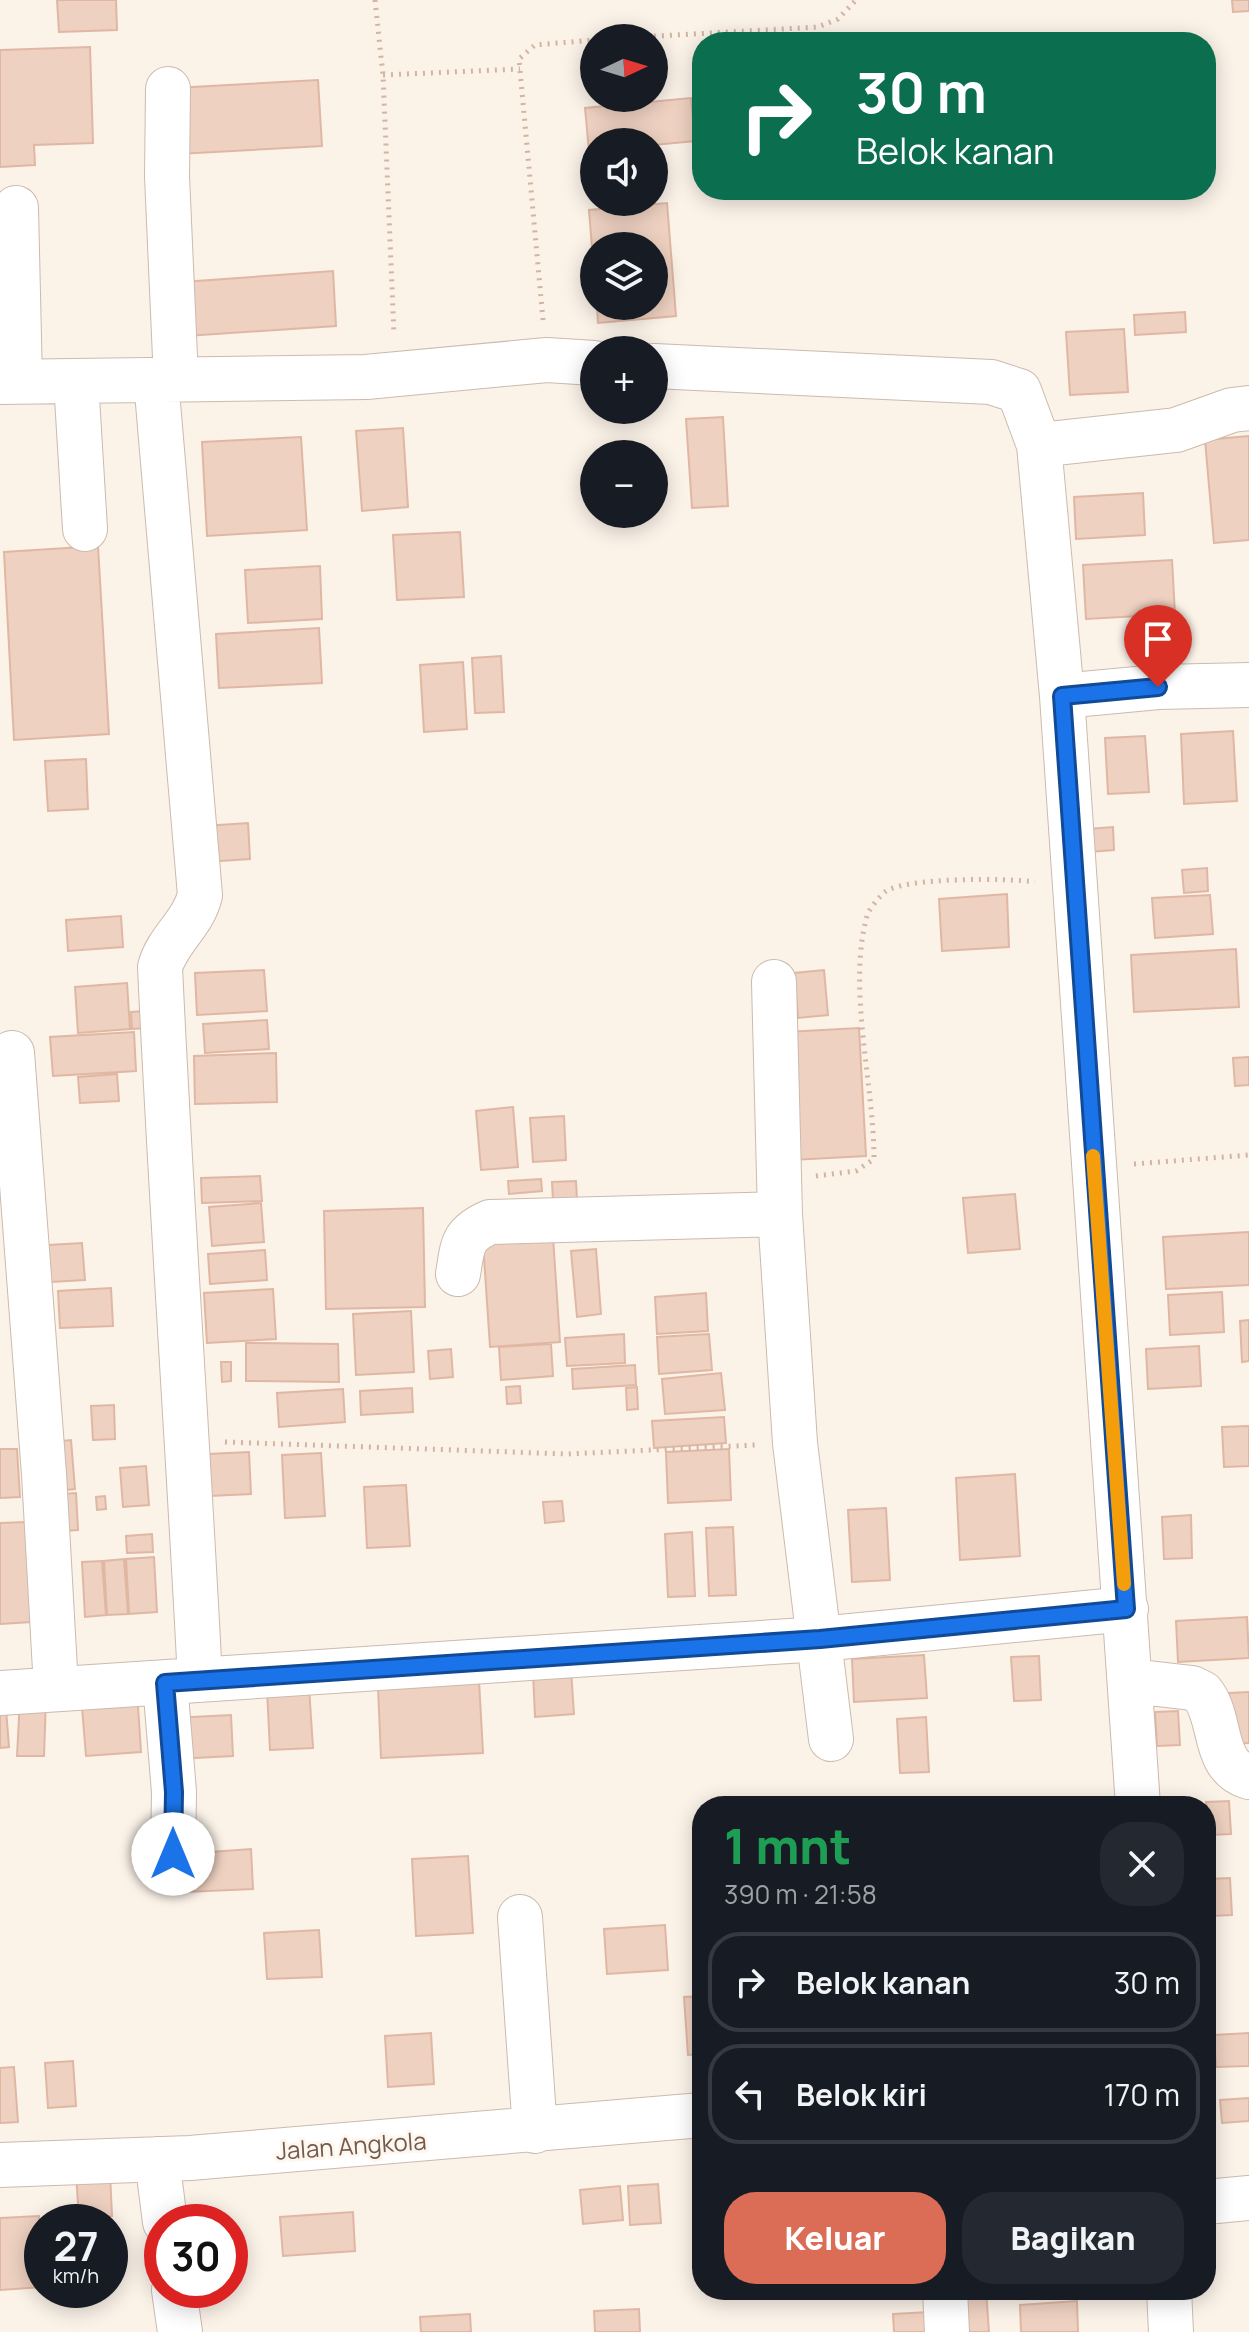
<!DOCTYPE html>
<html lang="id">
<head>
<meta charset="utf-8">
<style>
  :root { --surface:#171b24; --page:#242831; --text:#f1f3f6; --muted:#9ea1a6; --line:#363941; --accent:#db6d56 }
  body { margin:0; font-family:Manrope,sans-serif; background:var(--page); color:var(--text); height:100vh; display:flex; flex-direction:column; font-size:30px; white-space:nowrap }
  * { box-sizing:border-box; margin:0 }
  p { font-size:26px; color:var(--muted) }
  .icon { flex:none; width:44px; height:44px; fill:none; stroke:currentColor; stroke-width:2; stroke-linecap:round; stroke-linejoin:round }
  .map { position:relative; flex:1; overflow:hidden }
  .side { position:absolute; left:692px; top:1796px; width:524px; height:504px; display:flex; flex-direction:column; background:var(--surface); border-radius:32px; box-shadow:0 4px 20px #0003 }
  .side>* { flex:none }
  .hud { position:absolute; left:692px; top:32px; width:524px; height:168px; border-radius:32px; box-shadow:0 4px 20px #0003; background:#0b6e4f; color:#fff; overflow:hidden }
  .needle { width:52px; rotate:86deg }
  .buttons { position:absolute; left:580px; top:24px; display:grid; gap:16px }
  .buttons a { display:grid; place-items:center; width:88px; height:88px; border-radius:50%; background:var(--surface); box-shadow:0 4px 20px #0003; font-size:40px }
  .speed { position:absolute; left:24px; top:2204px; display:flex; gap:16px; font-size:40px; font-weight:700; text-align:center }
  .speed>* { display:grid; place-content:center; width:104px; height:104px; border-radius:50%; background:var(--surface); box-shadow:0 4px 20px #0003; line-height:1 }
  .speed small { font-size:20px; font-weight:400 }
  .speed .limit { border:12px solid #d22; background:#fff; color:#111 }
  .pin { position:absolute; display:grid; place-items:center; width:68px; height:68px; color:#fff; margin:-82px -34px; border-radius:50% 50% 50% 0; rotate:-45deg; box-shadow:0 0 8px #0007 }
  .pin .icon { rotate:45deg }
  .me { position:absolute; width:88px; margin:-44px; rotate:0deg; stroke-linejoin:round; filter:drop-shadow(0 0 6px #0008) }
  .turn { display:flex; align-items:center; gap:28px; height:168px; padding:0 32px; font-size:36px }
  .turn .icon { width:104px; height:104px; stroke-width:2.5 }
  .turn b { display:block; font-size:56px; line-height:68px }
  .round { display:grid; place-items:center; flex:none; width:84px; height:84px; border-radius:32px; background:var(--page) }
  .headline { display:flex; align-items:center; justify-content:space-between; height:136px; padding:0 32px }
  h1 { font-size:48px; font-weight:800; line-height:60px; color:#1e9e55 }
  .button { display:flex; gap:16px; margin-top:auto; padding:16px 32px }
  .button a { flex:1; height:92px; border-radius:32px; background:var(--accent); color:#fff; font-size:32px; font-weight:800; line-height:92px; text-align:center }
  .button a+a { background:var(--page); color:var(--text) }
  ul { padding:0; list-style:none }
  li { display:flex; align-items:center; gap:24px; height:100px; margin:0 16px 12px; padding:0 16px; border:4px solid var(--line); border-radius:32px }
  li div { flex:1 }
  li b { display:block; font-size:30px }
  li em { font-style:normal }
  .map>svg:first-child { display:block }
  .building { fill:#eed1c1; stroke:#e0b7a3; stroke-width:2 }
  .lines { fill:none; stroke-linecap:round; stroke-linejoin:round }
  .minor-casing { stroke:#ccbaae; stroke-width:46 }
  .path { stroke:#d3b4a4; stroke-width:5; stroke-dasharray:2 6; stroke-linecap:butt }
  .minor { stroke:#fff; stroke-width:44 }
  .route-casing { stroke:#114b97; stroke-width:20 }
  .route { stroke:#1a73e8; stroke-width:14 }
  .slow { stroke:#f59e0b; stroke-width:14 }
  .labels { text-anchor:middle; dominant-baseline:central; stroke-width:6; stroke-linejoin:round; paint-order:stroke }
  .street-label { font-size:24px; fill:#73594e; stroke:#fef7ee }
</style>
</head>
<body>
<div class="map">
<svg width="1249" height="2332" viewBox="0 0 1249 2332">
  <rect width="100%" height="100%" fill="#fbf2e8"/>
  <path class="building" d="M57 0H116L117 30 59 32Z
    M1232 0H1249V11L1233 12Z
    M90 47 93 143 34 145 35 165 0 167V50Z
    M318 80 322 146 178 154 175 88Z
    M691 98 695 141 654 145V142H594V151H589L585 108Z
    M667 203 676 316 598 323 597 306H654V246H594V273L589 210Z
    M333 271 336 326 187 336 183 282Z
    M1185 312 1186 332 1135 335 1134 315Z
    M1124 329 1128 392 1070 395 1066 332Z
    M723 417 728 506 692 508 686 419Z
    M403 428 408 507 362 511 356 431Z
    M1249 436V540L1214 543 1205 440Z
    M301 437 307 530 207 536 202 442Z
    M1143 493 1145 535 1076 539 1074 497Z
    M460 532 464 597 397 600 393 535Z
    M98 546 109 734 14 740 4 552Z
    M1172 560 1175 614 1086 619 1083 565Z
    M320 566 322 619 248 623 245 570Z
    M319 628 322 683 219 688 216 634Z
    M501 656 504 712 475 713 472 658Z
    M463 662 467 729 424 732 420 665Z
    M1233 731 1237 801 1184 804 1181 734Z
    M1145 736 1149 792 1108 794 1105 738Z
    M86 759 88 809 48 811 45 761Z
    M248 823 250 859 205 862 204 826Z
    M1113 827 1114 850 1089 852 1088 829Z
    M1207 868 1208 891 1184 893 1182 870Z
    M1007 894 1009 947 942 951 939 899Z
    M1210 895 1213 934 1155 938 1152 898Z
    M121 916 123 947 68 951 66 920Z
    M1236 949 1239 1007 1134 1012 1131 955Z
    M264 970 267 1011 197 1015 195 973Z
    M824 970 828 1015 798 1018 794 973Z
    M127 983 130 1029 78 1033 75 987Z
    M145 1011 147 1028 132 1029 131 1012Z
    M267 1020 269 1049 205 1053 203 1024Z
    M859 1028 866 1156 792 1160 786 1032Z
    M134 1032 136 1071 53 1076 50 1037Z
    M276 1053 277 1102 195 1104 194 1056Z
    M1249 1057V1085L1235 1086 1233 1058Z
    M117 1074 119 1101 80 1103 78 1077Z
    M513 1107 518 1167 481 1170 476 1111Z
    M564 1116 566 1160 533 1162 530 1118Z
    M260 1176 262 1201 202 1203 201 1178Z
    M541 1179 542 1191 509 1194 508 1181Z
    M576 1181 577 1199 553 1201 552 1182Z
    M1015 1194 1020 1249 968 1253 963 1198Z
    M261 1203 264 1242 212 1246 209 1207Z
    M423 1208 425 1307 326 1309 324 1211Z
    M1249 1232V1285L1166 1289 1163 1237Z
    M553 1237 560 1342 490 1347 483 1242Z
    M82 1243 85 1280 33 1283 31 1246Z
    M596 1249 601 1314 577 1317 571 1251Z
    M265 1250 267 1280 210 1284 208 1254Z
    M111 1288 113 1326 60 1328 58 1291Z
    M273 1289 276 1339 207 1343 204 1293Z
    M1222 1292 1224 1332 1170 1335 1168 1295Z
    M706 1293 708 1331 657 1334 655 1297Z
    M411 1311 414 1372 356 1375 353 1314Z
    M1249 1320V1361L1242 1362 1240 1321Z
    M624 1334 625 1363 567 1366 565 1338Z
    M709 1334 712 1370 659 1374 657 1337Z
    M246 1343 338 1344 339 1382 246 1381Z
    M551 1344 553 1376 501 1380 499 1347Z
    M1199 1346 1201 1386 1148 1389 1146 1349Z
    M451 1349 453 1377 430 1379 428 1351Z
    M221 1362H231V1381L222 1382Z
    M635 1365 636 1385 573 1389 572 1369Z
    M721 1373 725 1410 665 1414 662 1379Z
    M520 1386 521 1403 507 1404 506 1387Z
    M637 1387 638 1409 627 1410 626 1388Z
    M412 1388 413 1412 361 1415 360 1391Z
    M343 1389 345 1422 279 1427 277 1393Z
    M114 1405 115 1439 93 1440 91 1406Z
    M724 1417 726 1443 654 1448 652 1421Z
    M1249 1426V1466L1224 1467 1222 1427Z
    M71 1440 75 1489 46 1492 42 1443Z
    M0 1449H17L20 1497 0 1498Z
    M729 1449 731 1500 668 1503 666 1452Z
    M249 1452 251 1494 210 1496 208 1454Z
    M321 1453 325 1516 285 1518 282 1455Z
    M146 1466 149 1505 123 1507 120 1468Z
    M1015 1474 1020 1556 960 1560 956 1478Z
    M406 1485 410 1546 367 1548 364 1487Z
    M76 1493 78 1530 50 1532 48 1495Z
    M105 1496 106 1509 97 1510 96 1497Z
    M562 1501 564 1521 545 1523 543 1502Z
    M886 1508 890 1580 852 1582 848 1510Z
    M1191 1515 1192 1558 1164 1559 1162 1517Z
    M26 1522 31 1622 0 1624V1523Z
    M733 1527 736 1595 709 1596 706 1528Z
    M692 1532 695 1596 668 1597 665 1534Z
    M152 1534 153 1552 127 1553 126 1536Z
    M154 1557 157 1612 129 1614 126 1559Z
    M124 1559 128 1614 107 1615 104 1561Z
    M102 1561 106 1615 85 1617 82 1562Z
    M1247 1617 1249 1658 1178 1662 1176 1621Z
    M924 1655 927 1698 854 1702 852 1659Z
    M1039 1656 1041 1700 1014 1701 1011 1657Z
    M571 1670 574 1714 535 1717 533 1672Z
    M479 1680 483 1753 381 1758 378 1686Z
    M309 1687 313 1748 270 1750 267 1690Z
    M137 1691 141 1752 86 1756 81 1695Z
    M1249 1692V1743L1232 1744 1229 1693Z
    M0 1696H5L9 1747 0 1748Z
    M20 1698 46 1699 44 1756H17Z
    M1178 1711 1180 1745 1157 1746 1155 1712Z
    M231 1715 233 1756 176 1759 173 1718Z
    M926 1717 929 1772 900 1773 897 1719Z
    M1229 1801 1231 1834 1208 1835 1206 1802Z
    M251 1849 253 1889 185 1892 183 1854Z
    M468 1856 473 1933 416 1936 412 1859Z
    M1230 1878 1232 1915 1211 1916 1209 1879Z
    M665 1925 668 1970 607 1974 604 1929Z
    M319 1930 322 1977 267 1979 264 1933Z
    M702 1996V2054L688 2055 684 1997Z
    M431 2033 434 2084 388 2087 385 2036Z
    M1249 2033V2066L1216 2067 1214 2035Z
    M73 2061 76 2106 48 2108 45 2063Z
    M14 2067 18 2122 0 2123V2068Z
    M1249 2098V2121L1222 2123 1220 2100Z
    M110 2173 112 2216 79 2218 76 2174Z
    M658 2184 661 2223 630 2225 628 2186Z
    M620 2186 623 2220 583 2224 580 2190Z
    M353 2212 355 2251 283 2256 280 2217Z
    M39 2216 42 2287 0 2290V2218Z
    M951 2290H986L989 2332H954Z
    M1077 2301 1078 2332H1021L1020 2305Z
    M639 2309 640 2332H595L594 2311Z
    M929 2312 930 2332H894L893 2314Z
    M470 2314 471 2332H421L420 2317Z"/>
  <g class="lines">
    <g class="minor-casing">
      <path id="minor" d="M168 89 167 176 176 380
        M16 208 20 381
        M654 366 991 382 1019 391 1039 445 1062 696 1138 1806
        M156 380 200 895C193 924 168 939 160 967 171 1205 188 1442 200 1680
        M76 381 85 529
        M0 382 366 377 547 360 594 363
        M1039 445 1176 430 1232 410 1249 408
        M1062 696 1158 687 1249 685
        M774 982 780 1214 795 1443 831 1739
        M12 1053 44 1474 56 1688
        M458 1274C463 1245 461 1235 490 1222L780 1214
        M1131 1681 1192 1688 1202 1693C1223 1718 1211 1766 1249 1777
        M165 1683 174 1792 173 1854
        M0 1693 820 1639 1126 1609
        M520 1917 535 2131
        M157 2159 165 2222
        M0 2165 190 2158 702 2115
        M1206 2202 1249 2198
        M174 2290 180 2332
        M945 2290 947 2332
        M1169 2290 1171 2332"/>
    </g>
    <path class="path" d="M375 0 383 75 394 334
      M622 38 818 27 838 19 856 0
      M383 75 520 69
      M543 320 519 59 535 45 594 40
      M1134 1164 1249 1155
      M816 1176 856 1171 874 1159C874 1085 847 987 867 916 869 909 879 897 885 892 904 877 1009 878 1035 882
      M225 1442 568 1454 755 1445"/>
    <use href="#minor" class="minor"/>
  </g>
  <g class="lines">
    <g class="route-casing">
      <path id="route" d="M173 1854 174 1792 165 1683 820 1639 1126 1609 1062 696 1158 687"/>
    </g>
    <use href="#route" class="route"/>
    <path class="slow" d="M1093 1156 1124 1584"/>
  </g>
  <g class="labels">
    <g class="street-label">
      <text transform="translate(351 2145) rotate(-4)">Jalan Angkola</text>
    </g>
  </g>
</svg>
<div class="buttons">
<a><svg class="needle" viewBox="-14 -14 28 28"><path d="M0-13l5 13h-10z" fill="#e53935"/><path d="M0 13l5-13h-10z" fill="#9ea1a6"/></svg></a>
<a><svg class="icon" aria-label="sound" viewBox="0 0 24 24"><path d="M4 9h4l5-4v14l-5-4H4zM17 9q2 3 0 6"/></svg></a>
<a><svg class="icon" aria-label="layers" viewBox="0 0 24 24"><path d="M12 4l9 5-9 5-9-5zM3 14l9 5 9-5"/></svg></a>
<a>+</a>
<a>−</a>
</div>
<div class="speed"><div>27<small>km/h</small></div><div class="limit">30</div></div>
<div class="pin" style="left:1158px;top:687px;background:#d93025"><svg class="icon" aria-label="arrive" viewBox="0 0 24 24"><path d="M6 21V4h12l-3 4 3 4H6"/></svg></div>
<svg class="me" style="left:173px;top:1854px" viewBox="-20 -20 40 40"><circle r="19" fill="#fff"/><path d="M0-13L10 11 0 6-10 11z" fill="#1a73e8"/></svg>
<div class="hud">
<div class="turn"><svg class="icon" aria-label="right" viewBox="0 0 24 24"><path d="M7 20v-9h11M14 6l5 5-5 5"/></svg><div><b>30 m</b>Belok kanan</div></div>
</div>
<section class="side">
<div class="headline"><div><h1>1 mnt</h1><p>390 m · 21:58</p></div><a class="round"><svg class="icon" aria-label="close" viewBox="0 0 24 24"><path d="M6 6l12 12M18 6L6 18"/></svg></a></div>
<ul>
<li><svg class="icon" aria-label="right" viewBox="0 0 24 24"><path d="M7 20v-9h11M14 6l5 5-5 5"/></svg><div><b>Belok kanan</b></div><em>30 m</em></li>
<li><svg class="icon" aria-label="left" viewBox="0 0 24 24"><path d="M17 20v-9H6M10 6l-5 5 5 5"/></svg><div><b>Belok kiri</b></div><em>170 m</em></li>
</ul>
<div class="button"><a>Keluar</a><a>Bagikan</a></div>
</section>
</div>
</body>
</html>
